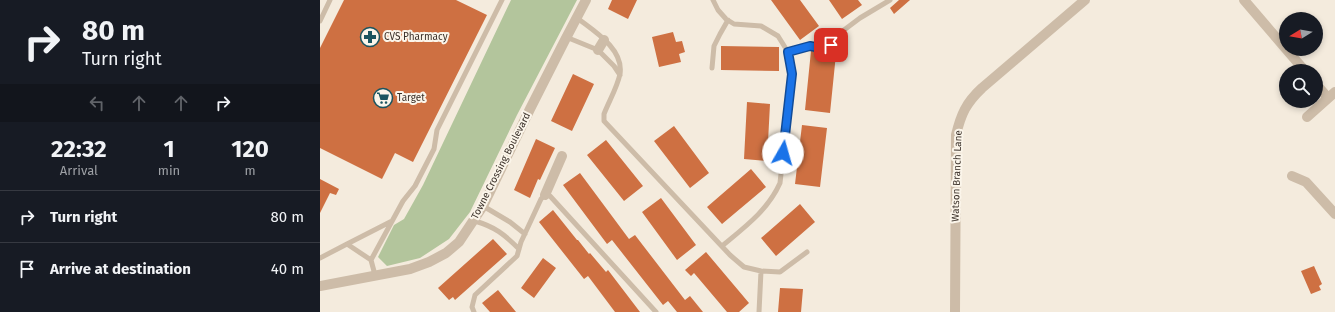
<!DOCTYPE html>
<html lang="en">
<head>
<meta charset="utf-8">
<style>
  :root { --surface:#171b24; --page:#242831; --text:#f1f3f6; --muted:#9ea1a6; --line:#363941 }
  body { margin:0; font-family:"Fira Sans",sans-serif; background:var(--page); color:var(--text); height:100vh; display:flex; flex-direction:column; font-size:15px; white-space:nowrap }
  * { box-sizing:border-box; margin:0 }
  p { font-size:13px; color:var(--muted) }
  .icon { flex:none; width:22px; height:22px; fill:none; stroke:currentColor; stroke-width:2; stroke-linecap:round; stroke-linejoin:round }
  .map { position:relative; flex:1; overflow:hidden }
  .drawer { display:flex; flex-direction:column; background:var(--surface); width:320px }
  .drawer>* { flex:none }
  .hud { background:#171b24; color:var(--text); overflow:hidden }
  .needle { width:26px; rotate:259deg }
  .buttons { position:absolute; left:959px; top:12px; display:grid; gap:8px }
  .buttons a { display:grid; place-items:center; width:44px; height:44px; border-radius:50%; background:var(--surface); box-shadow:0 2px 6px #0003; font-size:20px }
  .pin { position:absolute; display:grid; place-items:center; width:34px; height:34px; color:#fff; margin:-17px; border-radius:8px; box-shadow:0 2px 6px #0006 }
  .me { position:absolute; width:44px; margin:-22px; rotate:7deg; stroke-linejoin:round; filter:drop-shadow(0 0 3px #0008) }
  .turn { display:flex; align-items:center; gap:14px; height:84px; padding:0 16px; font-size:18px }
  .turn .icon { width:52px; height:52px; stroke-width:2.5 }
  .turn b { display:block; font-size:28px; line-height:34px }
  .lanes { display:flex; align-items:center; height:38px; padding:0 16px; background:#0003; justify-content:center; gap:20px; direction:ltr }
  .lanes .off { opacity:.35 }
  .eta { display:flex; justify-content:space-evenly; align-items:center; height:68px; text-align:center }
  .eta b { font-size:24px; font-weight:700; line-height:28px }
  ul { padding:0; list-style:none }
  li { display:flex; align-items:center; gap:12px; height:52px; padding:0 16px; border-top:1px solid var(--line) }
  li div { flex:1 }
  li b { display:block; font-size:15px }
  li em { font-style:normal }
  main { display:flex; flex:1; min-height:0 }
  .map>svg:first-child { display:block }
  .green { fill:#b3c59c }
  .building { fill:#ce7042 }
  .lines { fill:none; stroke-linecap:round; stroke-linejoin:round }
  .service { stroke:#cdbca8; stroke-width:5 }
  .minor { stroke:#cdbca8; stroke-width:10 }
  .route-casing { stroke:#114b97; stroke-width:10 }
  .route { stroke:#1a73e8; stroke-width:7 }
  .labels { text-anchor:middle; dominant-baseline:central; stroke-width:4; stroke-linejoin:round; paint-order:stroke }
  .poi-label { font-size:10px; fill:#3a3029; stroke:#fbf5ea; text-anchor:start }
  .street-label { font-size:10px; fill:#3a3029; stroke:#fbf5ea }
</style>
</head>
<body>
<main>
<section class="drawer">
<div class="hud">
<div class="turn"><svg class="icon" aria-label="right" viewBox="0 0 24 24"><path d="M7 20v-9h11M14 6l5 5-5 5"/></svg><div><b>80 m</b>Turn right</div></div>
<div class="lanes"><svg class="icon off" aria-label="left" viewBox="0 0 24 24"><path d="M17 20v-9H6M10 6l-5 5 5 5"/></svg><svg class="icon off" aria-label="ahead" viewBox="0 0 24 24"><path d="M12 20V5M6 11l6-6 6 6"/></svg><svg class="icon off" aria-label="ahead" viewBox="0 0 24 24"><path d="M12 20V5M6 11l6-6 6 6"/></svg><svg class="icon" aria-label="right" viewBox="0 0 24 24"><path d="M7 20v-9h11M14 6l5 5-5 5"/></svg></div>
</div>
<div class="eta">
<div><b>22:32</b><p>Arrival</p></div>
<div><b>1</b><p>min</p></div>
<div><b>120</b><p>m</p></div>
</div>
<ul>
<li><svg class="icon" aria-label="right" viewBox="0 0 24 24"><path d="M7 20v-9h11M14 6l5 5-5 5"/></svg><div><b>Turn right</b></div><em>80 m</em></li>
<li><svg class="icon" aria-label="arrive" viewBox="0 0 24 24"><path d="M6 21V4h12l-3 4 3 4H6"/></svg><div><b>Arrive at destination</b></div><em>40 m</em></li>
</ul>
</section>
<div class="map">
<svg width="1015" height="312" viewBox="0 0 1015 312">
  <rect width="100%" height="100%" fill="#f4ebdd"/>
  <path class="green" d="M191 0H257L197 115 150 212 129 239 100 258 67 266 58 257 74 225 84 219 103 185Z"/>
  <path class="building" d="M24 0H136L167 15 93 162 75 153 62 179 0 148V48Z
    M292 0H317L308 19 288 9Z
    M451 0H480L499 26 480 40Z
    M509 0H538L542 5 522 19Z
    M579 0H590L574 14 570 8Z
    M353 32 356 42 362 41 365 52 359 54 361 62 339 67 332 37Z
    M401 46 459 47V71L401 70Z
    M491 51 516 54 510 113 485 110Z
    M253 74 274 84 252 131 231 121Z
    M427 102 450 104 447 161 424 159Z
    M482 125 507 128 500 187 475 184Z
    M354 126 389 173 370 188 334 141Z
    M216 139 235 148 220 180 218 179 210 198 194 190Z
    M286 140 323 186 304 201 267 155Z
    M431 169 446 187 402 224 387 207Z
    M260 173 309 239 315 235 365 300 370 296 383 312H357L348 301 343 305 292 240 287 244 243 185Z
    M0 179 19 189 16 195 10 193 0 213Z
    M341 198 376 245 357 260 322 212Z
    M480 204 495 222 456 256 441 238Z
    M233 210 257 240H258L269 254 270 253 286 272 288 270 320 312H295L268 276 264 279 219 222Z
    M173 239 187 254 135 300 133 297 129 300 118 288Z
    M386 252 429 303 419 312H407L374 273 371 276 365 270Z
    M223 258 236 268 214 298 201 288Z
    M994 266 1002 284 999 286 1001 290 991 294 981 271Z
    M460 288 483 289 481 312H458Z
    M178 290 196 312H170L162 303Z"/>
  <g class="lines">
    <path class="service" d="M393 0 398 10 406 19 414 24 441 26 458 36 468 52 472 74 460 183C448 210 425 227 402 246
      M257 18C274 31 304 49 300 74 297 88 289 101 284 114V121L410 255 424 267 441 271 460 272 487 252
      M0 21 10 0
      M246 37 278 50 294 66 300 75
      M468 52 490 46 505 49 511 45 520 33 540 18 570 0
      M392 68 394 46 400 34 408 20
      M163 206 190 222 205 234
      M155 221C175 227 184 234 199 249
      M27 244 72 221
      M0 258 27 244 51 260 55 275
      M51 260 83 201 95 186 114 149 117 130 182 0
      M154 312 152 307 155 295 197 256 201 242 221 199 225 195 230 196 336 312
      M439 312 441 271"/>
    <path class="minor" d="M924 0 966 49
      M966 49 985 71
      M278 50 284 40
      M996 84 1008 98
      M987 117 1015 92
      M972 176 986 182 1015 214
      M225 195 242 156
      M0 286 90 269 109 262 126 253 139 242 163 206 210 109 245 40 266 0
      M635 312 636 135C641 114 646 103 662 88L765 0"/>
  </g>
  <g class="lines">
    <g class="route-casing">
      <path id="route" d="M463 153 472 74 468 52 490 46 506 49 511 45"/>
    </g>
    <use href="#route" class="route"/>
  </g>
  <defs>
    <g id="pharmacy-ring" transform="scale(1)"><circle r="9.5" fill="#fbf5ea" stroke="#1b545f" stroke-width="1.5"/><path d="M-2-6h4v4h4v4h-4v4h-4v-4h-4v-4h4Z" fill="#1b545f"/></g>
    <g id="supermarket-ring" transform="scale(1)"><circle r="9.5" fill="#fbf5ea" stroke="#1b545f" stroke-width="1.5"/><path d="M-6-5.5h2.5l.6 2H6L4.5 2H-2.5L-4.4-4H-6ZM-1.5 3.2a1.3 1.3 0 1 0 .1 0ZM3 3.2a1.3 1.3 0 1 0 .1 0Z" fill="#1b545f"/></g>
  </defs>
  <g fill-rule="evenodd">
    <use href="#pharmacy-ring" x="50" y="37"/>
    <use href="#supermarket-ring" x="63" y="98"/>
  </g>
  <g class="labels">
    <g class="poi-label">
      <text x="64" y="37">CVS Pharmacy</text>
      <text x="77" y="98">Target</text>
    </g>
    <g class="street-label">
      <text transform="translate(181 166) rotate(-63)">Towne Crossing Boulevard</text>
      <text transform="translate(637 176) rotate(-88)">Watson Branch Lane</text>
    </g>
  </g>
</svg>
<div class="buttons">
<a><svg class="needle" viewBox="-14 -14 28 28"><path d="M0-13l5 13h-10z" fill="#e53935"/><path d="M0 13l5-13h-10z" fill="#9ea1a6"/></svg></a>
<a><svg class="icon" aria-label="search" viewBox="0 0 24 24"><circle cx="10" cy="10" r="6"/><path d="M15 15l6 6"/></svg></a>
</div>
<div class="pin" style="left:511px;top:45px;background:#d93025"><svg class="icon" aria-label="arrive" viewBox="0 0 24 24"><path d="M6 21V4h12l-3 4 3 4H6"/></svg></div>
<svg class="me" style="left:463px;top:153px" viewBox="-20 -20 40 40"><circle r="19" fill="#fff"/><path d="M0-13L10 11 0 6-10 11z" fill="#1a73e8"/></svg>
</div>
</main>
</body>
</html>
